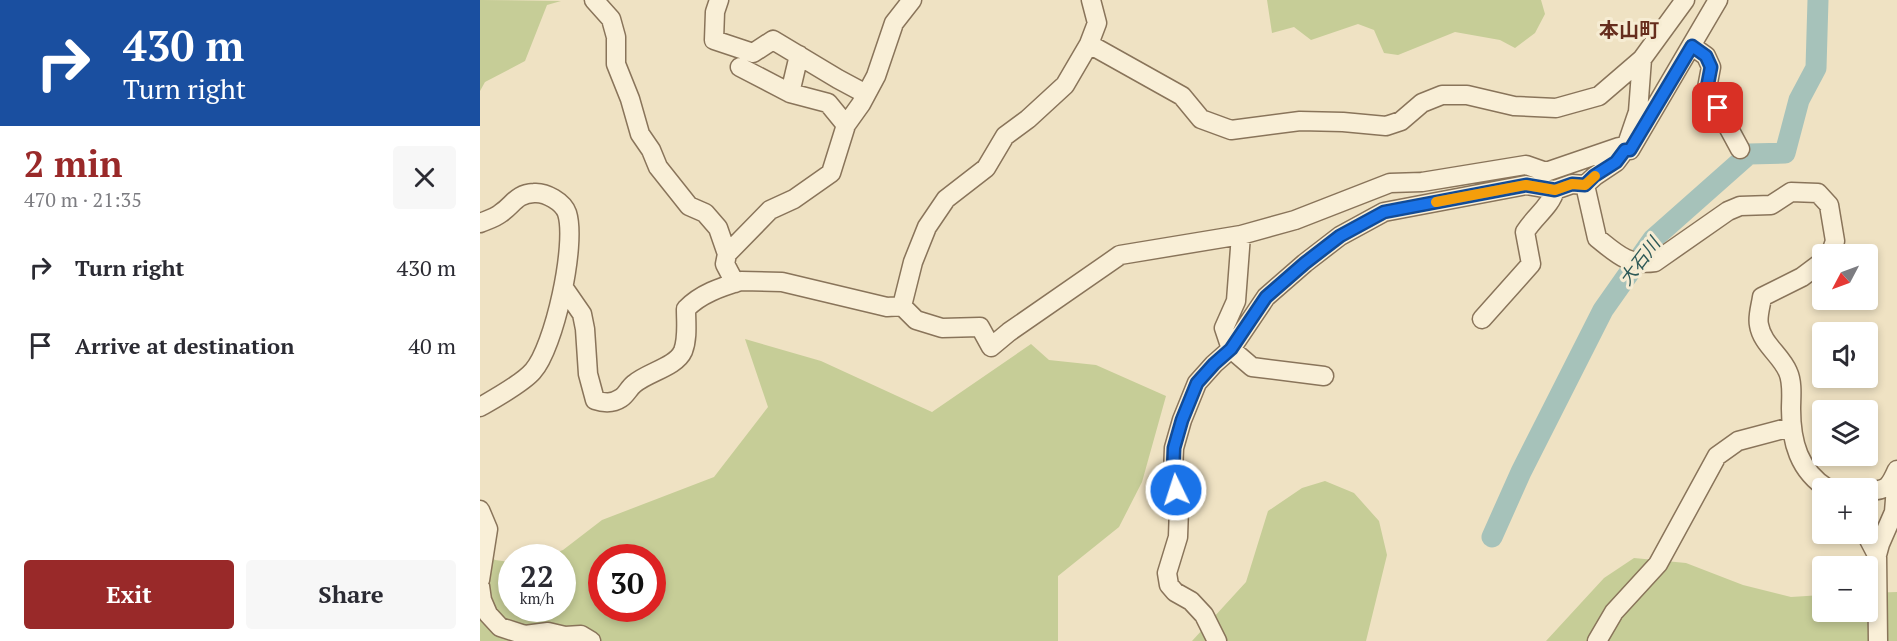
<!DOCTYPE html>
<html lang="en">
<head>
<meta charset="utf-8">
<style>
  :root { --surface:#fff; --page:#f7f7f7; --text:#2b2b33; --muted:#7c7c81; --accent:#992929 }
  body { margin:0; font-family:"PT Serif","Noto Sans JP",serif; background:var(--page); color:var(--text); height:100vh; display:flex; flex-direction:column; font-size:22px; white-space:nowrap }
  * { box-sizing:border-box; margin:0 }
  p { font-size:20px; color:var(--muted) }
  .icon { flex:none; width:33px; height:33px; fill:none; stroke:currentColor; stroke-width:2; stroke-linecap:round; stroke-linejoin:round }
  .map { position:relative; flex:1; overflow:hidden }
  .sheet { display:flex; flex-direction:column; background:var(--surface); width:480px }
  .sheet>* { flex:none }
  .guide { background:#1a4fa0; color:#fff; overflow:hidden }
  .needle { width:39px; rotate:229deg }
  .controls { position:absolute; left:1332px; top:244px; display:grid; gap:12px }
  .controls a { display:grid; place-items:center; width:66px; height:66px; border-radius:6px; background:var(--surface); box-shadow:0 3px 9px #0003; font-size:30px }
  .speed { position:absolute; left:18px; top:544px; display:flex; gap:12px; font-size:30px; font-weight:700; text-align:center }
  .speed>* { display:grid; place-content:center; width:78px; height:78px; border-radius:50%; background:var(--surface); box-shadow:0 3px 9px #0003; line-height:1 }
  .speed small { font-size:15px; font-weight:400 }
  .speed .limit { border:9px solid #d22; background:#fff; color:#111 }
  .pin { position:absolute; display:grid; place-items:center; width:51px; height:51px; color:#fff; margin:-26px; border-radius:12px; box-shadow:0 3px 9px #0006 }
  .me { position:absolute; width:66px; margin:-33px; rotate:356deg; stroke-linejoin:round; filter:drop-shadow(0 0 4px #0008) }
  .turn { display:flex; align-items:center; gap:21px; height:126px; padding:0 24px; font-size:27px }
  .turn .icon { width:78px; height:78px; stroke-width:2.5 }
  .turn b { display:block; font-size:42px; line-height:51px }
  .round { display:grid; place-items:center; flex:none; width:63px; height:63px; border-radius:6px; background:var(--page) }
  .overview { display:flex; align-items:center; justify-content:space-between; height:102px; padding:0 24px }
  h1 { font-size:36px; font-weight:700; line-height:45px; color:var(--accent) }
  .cta { display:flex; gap:12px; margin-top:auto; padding:12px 24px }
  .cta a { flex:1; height:69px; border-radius:6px; background:var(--accent); color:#fff; font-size:24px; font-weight:700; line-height:69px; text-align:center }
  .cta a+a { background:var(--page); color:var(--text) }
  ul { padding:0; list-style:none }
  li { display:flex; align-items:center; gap:18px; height:78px; padding:0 24px }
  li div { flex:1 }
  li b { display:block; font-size:22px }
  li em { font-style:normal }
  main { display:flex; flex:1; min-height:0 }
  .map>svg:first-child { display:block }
  .green { fill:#c6cd97; fill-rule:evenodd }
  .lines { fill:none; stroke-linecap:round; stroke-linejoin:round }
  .river { stroke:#a6c2ba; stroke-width:21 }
  .minor-casing { stroke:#89745a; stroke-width:21 }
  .minor { stroke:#f9efd7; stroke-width:18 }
  .route-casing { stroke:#114b97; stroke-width:15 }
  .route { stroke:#1a73e8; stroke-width:10 }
  .slow { stroke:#f59e0b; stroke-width:10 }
  .labels { text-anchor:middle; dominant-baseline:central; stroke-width:6; stroke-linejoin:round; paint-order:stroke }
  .water-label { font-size:18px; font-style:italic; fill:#2d5957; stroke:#f6ecd3 }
  .quarter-label { font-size:20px; font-weight:bold; fill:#662d1d; stroke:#f6ecd3 }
</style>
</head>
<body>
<main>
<section class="sheet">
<div class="guide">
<div class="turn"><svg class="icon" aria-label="right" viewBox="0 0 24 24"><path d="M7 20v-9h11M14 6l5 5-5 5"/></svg><div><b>430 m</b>Turn right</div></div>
</div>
<div class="overview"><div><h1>2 min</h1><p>470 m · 21:35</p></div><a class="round"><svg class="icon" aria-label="close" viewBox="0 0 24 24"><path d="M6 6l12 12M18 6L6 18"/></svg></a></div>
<ul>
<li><svg class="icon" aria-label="right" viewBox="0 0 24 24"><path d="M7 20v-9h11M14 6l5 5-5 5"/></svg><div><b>Turn right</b></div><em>430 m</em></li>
<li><svg class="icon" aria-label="arrive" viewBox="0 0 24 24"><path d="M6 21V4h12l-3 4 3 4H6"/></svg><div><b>Arrive at destination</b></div><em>40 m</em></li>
</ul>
<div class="cta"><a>Exit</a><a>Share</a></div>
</section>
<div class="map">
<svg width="1417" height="641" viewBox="0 0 1417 641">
  <rect width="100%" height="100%" fill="#efe2c3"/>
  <path class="green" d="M0 0 81 1 67 5 45 61 5 82 0 91Z
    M787 0H1061L1065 14 1055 33 1035 48 1020 40 975 32 918 55 904 53 894 30 878 24 831 40 814 27 792 33Z
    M265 339 341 361 452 412 551 344 569 360 616 365 686 396 662 482 639 527 578 576V641H0V546L15 560 31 562 32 609H82V558H61L83 550 122 520 234 477 288 407ZM122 558H172V609H122Z
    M845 481 874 493 899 521 907 555 886 641H712L766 582 788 511 822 488Z
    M1154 558 1206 563 1263 585 1311 597 1342 595V612H1388V593L1417 592V641H1066L1124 578Z"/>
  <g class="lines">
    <path class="river" d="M1012 537 1041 472 1123 310 1173 239 1269 154 1305 153 1319 100 1336 68 1338 0"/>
    <g class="minor-casing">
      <path id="minor" d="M114 0 131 19 136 37V64L150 99 160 134 171 150 178 167 209 206 225 213 238 228 247 254
        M239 0 235 12 234 40 273 53 293 40 358 79 386 94
        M1205 0 1162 59 1158 112 1145 150 1136 162 1115 176 1105 185 1117 238C1137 254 1148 266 1175 262L1248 211 1260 206 1291 205 1311 192 1338 193 1349 205 1355 241 1350 255
        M609 44 702 96 721 119 751 130 820 121 863 122 906 126 921 121 942 103 962 95H987L1034 106 1076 108 1119 96 1162 59
        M1212 46 1226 56 1231 67 1227 88 1260 149
        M260 67 310 93 348 103 366 125
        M310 93 319 55
        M0 223C7 220 15 218 21 213 34 204 36 194 54 193 66 192 83 202 87 213 97 244 74 348 53 371 43 383 14 399 0 407
        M761 235 756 301 744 328 751 349 772 367 844 376
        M1342 262 1322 277 1282 297C1281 305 1277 317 1279 325 1282 344 1301 355 1308 372 1313 383 1311 398 1311 409 1311 442 1319 471 1348 489
        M255 283 245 264 247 254 290 210 314 199 351 173 366 125 381 104 396 76 414 23 432 0
        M84 288 102 314 105 329 108 374 115 400C124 403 132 404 141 398 146 395 149 388 154 384 168 372 196 367 203 351 208 338 206 323 206 309 220 294 241 287 261 281L302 282 407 307 422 306 433 262 447 227 466 199 506 168 525 136 548 119 585 85 609 44 617 23 611 0
        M422 306 436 320 462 328 500 327 511 347 529 332 640 255 761 235 815 220 910 183 942 182 1046 165 1066 172 1139 147 1150 150 1238 0
        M1002 319 1051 264 1045 232C1054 217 1071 206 1075 190
        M1388 491C1407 490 1409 488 1417 470
        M0 510 8 529 0 580
        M1386 534 1397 555 1398 641
        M1397 555 1400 544 1414 512 1416 487 1411 483
        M0 586 2 600 8 614 20 627 45 635 68 632 85 636 101 635 111 641
        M737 641 724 615 711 601 695 592 689 585 687 573 698 537 699 508 693 473 694 448 702 420 717 383 734 364 751 349 786 297 825 263 860 236 904 212 1046 185 1075 190 1092 184 1105 185
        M1117 641 1134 612 1178 564 1237 456 1258 441 1311 427"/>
    </g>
    <use href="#minor" class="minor"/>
  </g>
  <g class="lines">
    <g class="route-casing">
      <path id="route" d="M696 490 693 473 694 448 702 420 717 383 734 364 751 349 786 297 825 263 860 236 904 212 1046 185 1075 190 1092 184 1105 185 1114 176 1136 162 1145 150H1150L1212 46 1226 56 1231 67 1227 88 1238 108"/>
    </g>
    <use href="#route" class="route"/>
    <path class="slow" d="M956 202 1046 185 1075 190 1092 184 1105 185 1115 176"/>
  </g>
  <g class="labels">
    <g class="water-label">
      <text transform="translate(1159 261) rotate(-53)">大石川</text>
    </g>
    <g class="quarter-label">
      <text x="1149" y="29">本山町</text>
    </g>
  </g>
</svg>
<div class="controls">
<a><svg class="needle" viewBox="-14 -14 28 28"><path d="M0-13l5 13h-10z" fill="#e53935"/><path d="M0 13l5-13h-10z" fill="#7c7c81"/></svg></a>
<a><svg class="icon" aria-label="sound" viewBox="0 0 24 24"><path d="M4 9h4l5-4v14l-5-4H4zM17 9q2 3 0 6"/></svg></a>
<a><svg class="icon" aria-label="layers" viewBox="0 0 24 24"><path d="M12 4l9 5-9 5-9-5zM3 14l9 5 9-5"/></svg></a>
<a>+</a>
<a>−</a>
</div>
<div class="speed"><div>22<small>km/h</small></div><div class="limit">30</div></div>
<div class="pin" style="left:1238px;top:108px;background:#d93025"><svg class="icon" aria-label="arrive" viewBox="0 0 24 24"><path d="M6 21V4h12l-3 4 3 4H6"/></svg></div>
<svg class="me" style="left:696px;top:490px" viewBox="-20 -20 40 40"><circle r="17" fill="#1a73e8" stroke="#fff" stroke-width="3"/><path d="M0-11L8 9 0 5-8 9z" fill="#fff"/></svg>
</div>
</main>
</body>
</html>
